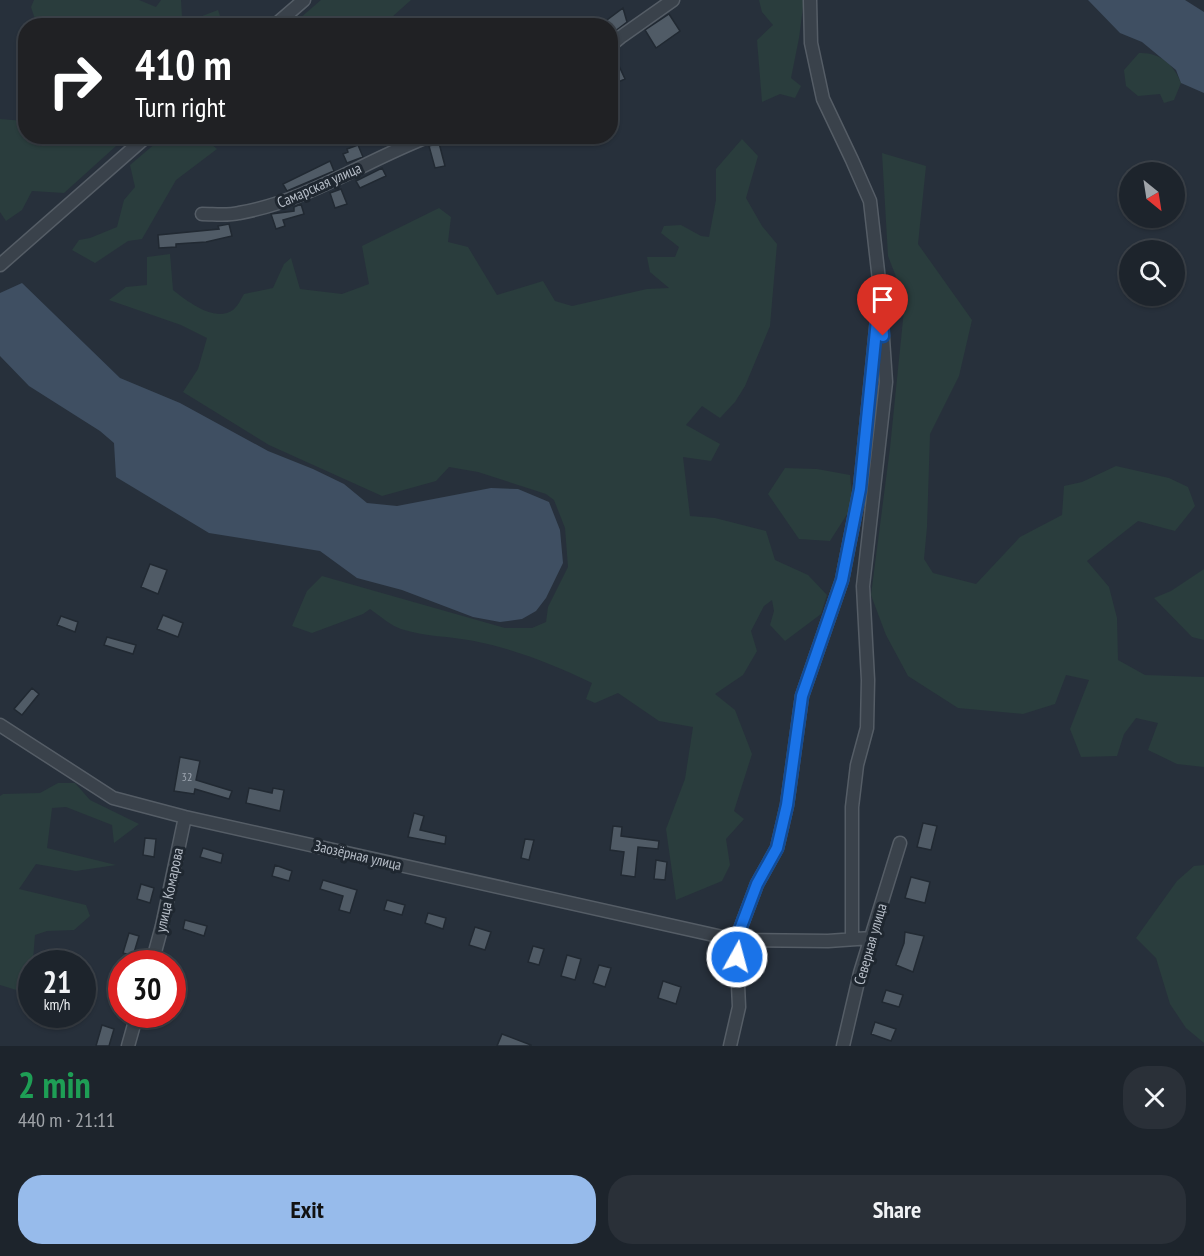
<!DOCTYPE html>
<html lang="en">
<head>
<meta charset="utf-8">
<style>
  :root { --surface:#1d242c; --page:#2a3038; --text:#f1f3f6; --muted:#a0a4a9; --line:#3b4148; --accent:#97bbeb }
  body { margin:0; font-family:"PT Sans Narrow",sans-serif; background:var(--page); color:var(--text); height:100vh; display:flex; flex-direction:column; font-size:22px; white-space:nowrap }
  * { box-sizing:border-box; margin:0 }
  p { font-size:20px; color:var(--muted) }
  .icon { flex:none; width:33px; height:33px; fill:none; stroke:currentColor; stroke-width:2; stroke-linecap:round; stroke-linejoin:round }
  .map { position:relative; height:1046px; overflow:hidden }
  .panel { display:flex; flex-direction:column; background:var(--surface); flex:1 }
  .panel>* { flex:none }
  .hud { position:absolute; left:18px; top:18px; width:600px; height:126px; border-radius:24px; box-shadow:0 2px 4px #0004,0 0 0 2px var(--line); background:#202124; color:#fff; overflow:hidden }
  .needle { width:39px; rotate:150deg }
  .controls { position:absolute; left:1119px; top:162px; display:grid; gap:12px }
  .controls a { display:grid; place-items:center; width:66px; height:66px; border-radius:50%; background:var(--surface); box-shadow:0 2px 4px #0004,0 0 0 2px var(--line); font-size:30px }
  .speed { position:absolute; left:18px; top:950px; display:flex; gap:12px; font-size:30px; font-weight:700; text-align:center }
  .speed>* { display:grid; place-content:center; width:78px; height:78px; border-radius:50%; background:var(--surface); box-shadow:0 2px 4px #0004,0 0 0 2px var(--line); line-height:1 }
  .speed small { font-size:15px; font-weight:400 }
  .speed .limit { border:9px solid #d22; background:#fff; color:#111 }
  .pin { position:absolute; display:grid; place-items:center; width:51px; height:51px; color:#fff; margin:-62px -26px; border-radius:50% 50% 50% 0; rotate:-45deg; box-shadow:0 0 6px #0007 }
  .pin .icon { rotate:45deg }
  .me { position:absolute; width:66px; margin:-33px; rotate:7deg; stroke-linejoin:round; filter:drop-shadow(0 0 4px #0008) }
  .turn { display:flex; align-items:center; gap:21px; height:126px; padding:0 18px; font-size:27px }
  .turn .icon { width:78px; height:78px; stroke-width:2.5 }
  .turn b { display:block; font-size:42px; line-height:51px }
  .round { display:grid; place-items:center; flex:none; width:63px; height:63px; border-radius:24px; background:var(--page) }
  .head { display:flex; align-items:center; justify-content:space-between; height:102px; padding:0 18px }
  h1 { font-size:36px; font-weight:600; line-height:45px; color:#1e9e55 }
  .action { display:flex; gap:12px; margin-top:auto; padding:12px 18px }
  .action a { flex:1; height:69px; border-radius:24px; background:var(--accent); color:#111; font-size:24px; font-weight:600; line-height:69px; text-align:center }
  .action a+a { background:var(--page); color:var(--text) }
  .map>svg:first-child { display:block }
  .green { fill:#2a3d3d }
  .water { fill:#3f4f62 }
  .building { fill:#505b66; stroke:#212932; stroke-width:1.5 }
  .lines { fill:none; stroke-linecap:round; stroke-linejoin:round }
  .minor-casing { stroke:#555d66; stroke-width:15 }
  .minor { stroke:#3a424b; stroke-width:12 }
  .route-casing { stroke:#114b97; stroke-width:15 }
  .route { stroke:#1a73e8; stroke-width:10 }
  .labels { text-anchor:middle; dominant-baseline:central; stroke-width:6; stroke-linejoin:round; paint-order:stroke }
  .number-label { font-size:12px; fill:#9ca4af }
  .street-label { font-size:15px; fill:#b6bdc7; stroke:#1f2730 }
</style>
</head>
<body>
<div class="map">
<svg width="1204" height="1046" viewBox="0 0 1204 1046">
  <rect width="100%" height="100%" fill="#27303b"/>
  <path class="green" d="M34 0H139L156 7 161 0H181L182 17 197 18 218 10 223 25H37L31 7Z
    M321 0H411L383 25H292Z
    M759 0H804L799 38 791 78 801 86 795 98 780 94 762 102 757 40 773 25 762 12Z
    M1139 53C1159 52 1174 64 1181 83L1174 100 1164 103 1160 94 1138 96 1126 86 1124 70Z
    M0 119 25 121 26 136 126 137 64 193 32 191 22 210 6 221 0 212Z
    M163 137H203L217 149 176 180 142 239 128 241 95 263 72 250 79 240 90 238 117 227 124 200 135 187 130 165Z
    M742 139 758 156 746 198 762 226 777 244 770 326 745 386 735 402 720 418 702 406 686 425 720 444 711 461 683 457 690 516 715 518 766 531 775 560 808 575 827 595 821 614 785 641 770 625 774 611 772 600 764 606 751 631 757 651 743 675 715 694 735 710 752 754 734 811 744 819 726 839 730 865 722 881 676 900 666 829 685 779 693 727 659 721 618 693 595 703 586 699 592 683C555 665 515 649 474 641 450 636 425 637 401 629 390 625 380 616 370 609L363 614 312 633 292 626 307 591 322 576 505 628H532L546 622 548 607 568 567 565 528 554 500 546 494 478 472 449 467 436 481 382 496 269 445 183 392 198 369 207 338 181 325 109 300 126 287 147 285V257L170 254 173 290C187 301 215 323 233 310 238 306 241 299 244 294L273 288 284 264 291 258 300 289 342 294 369 284 362 246 439 208 451 217 448 242 468 247 497 295 543 281 555 301 572 306 647 289 669 288 650 272 647 257H675L679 247 661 233 664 226 681 225 701 236 709 237 716 200V169Z
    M882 153 926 166 918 244 972 320 959 376 930 434 927 527 924 559 933 573 976 584 1020 537 1062 515 1064 486 1082 482 1116 466 1169 478 1188 487 1195 506 1175 531 1138 521 1087 561 1109 587 1117 618 1118 660 1145 675 1204 677V767L1177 764 1148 750 1158 723 1136 718 1124 734 1117 756 1081 757 1070 729 1089 680 1066 675 1055 704 1023 714 958 708 908 676 886 635 871 595 890 448 905 300 888 256Z
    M785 468 817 469 850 475 853 505 830 541 799 539 768 494Z
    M1204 569V640L1192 637 1154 598 1171 591Z
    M58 783H75L90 800 139 824 114 843 112 825 66 807 52 808 47 848 116 865 76 871 36 864 19 889 86 905 90 916 74 930 47 931 35 935 31 984 23 992 0 985V796L3 794 40 793Z
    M1204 865V1043L1186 1028 1170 1004 1156 958 1136 938 1177 881 1194 866Z"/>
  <path class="water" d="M1088 0H1185L1204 12V93L1181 83 1176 70 1142 42 1120 33Z
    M22 283 120 378 180 403 268 451 313 469 344 484 367 503 397 506 491 488 518 489 549 502 560 530 563 563 546 598 536 611 522 619 500 622 473 617 402 590 357 578 320 551 209 533 116 477 114 443 100 431 29 386 0 356V293Z"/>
  <path class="building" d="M623 8 627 22 610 35V26H599Z
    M669 14 680 31 656 48 645 30Z
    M613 53 625 79 614 84 610 78V54Z
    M439 143 445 166 435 168 429 146Z
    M358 145 363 157 347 163 343 154 348 152 347 149Z
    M330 161 334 171 287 191 283 184Z
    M382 168 386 176 360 188 356 181Z
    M341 189 347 204 335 208 330 193Z
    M301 204 304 214 283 220 285 226 276 229 271 214 294 211V207Z
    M229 224 232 236 206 242 176 244V247L159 248 158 235 219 229 218 226Z
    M150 564 167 570 158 594 141 587Z
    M163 615 183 623 178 637 157 629Z
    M61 616 78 622 75 632 57 625Z
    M107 637 136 645 133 654 104 645Z
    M32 688 39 694 22 715 14 709Z
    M180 757 200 761 196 780 232 791 229 799 195 789 194 794 174 791Z
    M249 788 272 793 273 788 284 790 280 811 246 803Z
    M414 813 424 816 420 830 446 836 445 844 408 837Z
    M923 823 937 826 931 850 917 847Z
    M613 826 622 827 621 836 659 841 658 849 638 847 635 877 621 875 624 852 610 850Z
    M145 838 156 839 154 857 143 855Z
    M525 839 534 840 529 860 521 858Z
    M203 848 223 854 221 863 200 857Z
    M656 860 667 862 665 880 654 879Z
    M275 865 292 871 289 881 272 876Z
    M911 877 930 882 925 903 905 898Z
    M323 880 357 890 350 913 339 910 343 896 320 889Z
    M141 884 154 888 150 903 137 899Z
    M387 900 405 905 402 915 384 910Z
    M428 913 446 918 443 929 425 923Z
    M185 920 207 926 204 936 183 929Z
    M475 927 491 932 485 950 469 945Z
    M905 932 924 936 913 972 896 965 904 943Z
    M129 933 139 936 133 956 123 953Z
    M533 946 544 949 539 965 528 962Z
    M567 955 581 959 575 980 561 976Z
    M599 965 611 968 605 987 593 983Z
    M663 981 681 987 676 1004 658 998Z
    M886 990 903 995 899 1007 882 1002Z
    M875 1022 896 1029 891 1041 871 1034Z
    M102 1025 114 1029 109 1046H96Z
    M502 1034 531 1045V1046H497Z"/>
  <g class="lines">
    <g class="minor-casing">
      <path id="minor" d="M274 26 304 0
        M610 46 622 36 673 0
        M202 214C214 214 227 216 239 213 308 201 366 160 430 136
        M0 265 147 136
        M0 725 113 798 185 817 736 940 828 941 871 938
        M852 939V807L857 765 867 728 868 680 863 586 886 382 882 324
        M152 963 162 926 185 817
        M128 1046 137 1014
        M730 1046 739 1007 736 940 757 884 777 848 787 805 802 696 842 580 860 489 880 289 870 201 852 160 823 99 811 43 810 0
        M843 1046 860 973 900 843"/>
    </g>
    <use href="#minor" class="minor"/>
  </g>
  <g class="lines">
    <g class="route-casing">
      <path id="route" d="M737 957 736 940 757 884 777 848 787 805 802 696 842 580 860 489 880 290 883 336"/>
    </g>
    <use href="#route" class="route"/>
  </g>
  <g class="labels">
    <g class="number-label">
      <text x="187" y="776">32</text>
    </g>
    <g class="street-label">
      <text transform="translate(319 185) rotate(-24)">Самарская улица</text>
      <text transform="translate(358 855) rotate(13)">Заозёрная улица</text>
      <text transform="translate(169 890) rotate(-78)">улица Комарова</text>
      <text transform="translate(870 944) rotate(-74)">Северная улица</text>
    </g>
  </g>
</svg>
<div class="controls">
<a><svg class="needle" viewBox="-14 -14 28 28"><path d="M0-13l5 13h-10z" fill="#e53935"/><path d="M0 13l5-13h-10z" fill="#a0a4a9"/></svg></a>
<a><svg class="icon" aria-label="search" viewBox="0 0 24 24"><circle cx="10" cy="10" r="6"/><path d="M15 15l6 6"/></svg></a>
</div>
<div class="speed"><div>21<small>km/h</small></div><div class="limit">30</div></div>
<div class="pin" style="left:883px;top:336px;background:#d93025"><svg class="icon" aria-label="arrive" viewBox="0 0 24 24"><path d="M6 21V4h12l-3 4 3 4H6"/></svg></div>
<svg class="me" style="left:737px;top:957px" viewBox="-20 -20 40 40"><circle r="17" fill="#1a73e8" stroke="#fff" stroke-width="3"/><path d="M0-11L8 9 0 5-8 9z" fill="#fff"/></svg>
<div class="hud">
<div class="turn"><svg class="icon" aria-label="right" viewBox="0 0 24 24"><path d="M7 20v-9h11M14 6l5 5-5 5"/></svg><div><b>410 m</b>Turn right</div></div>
</div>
</div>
<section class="panel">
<div class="head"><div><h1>2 min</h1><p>440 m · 21:11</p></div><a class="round"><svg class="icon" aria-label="close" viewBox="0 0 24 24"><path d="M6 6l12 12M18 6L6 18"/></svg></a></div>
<div class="action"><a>Exit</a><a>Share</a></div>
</section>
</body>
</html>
